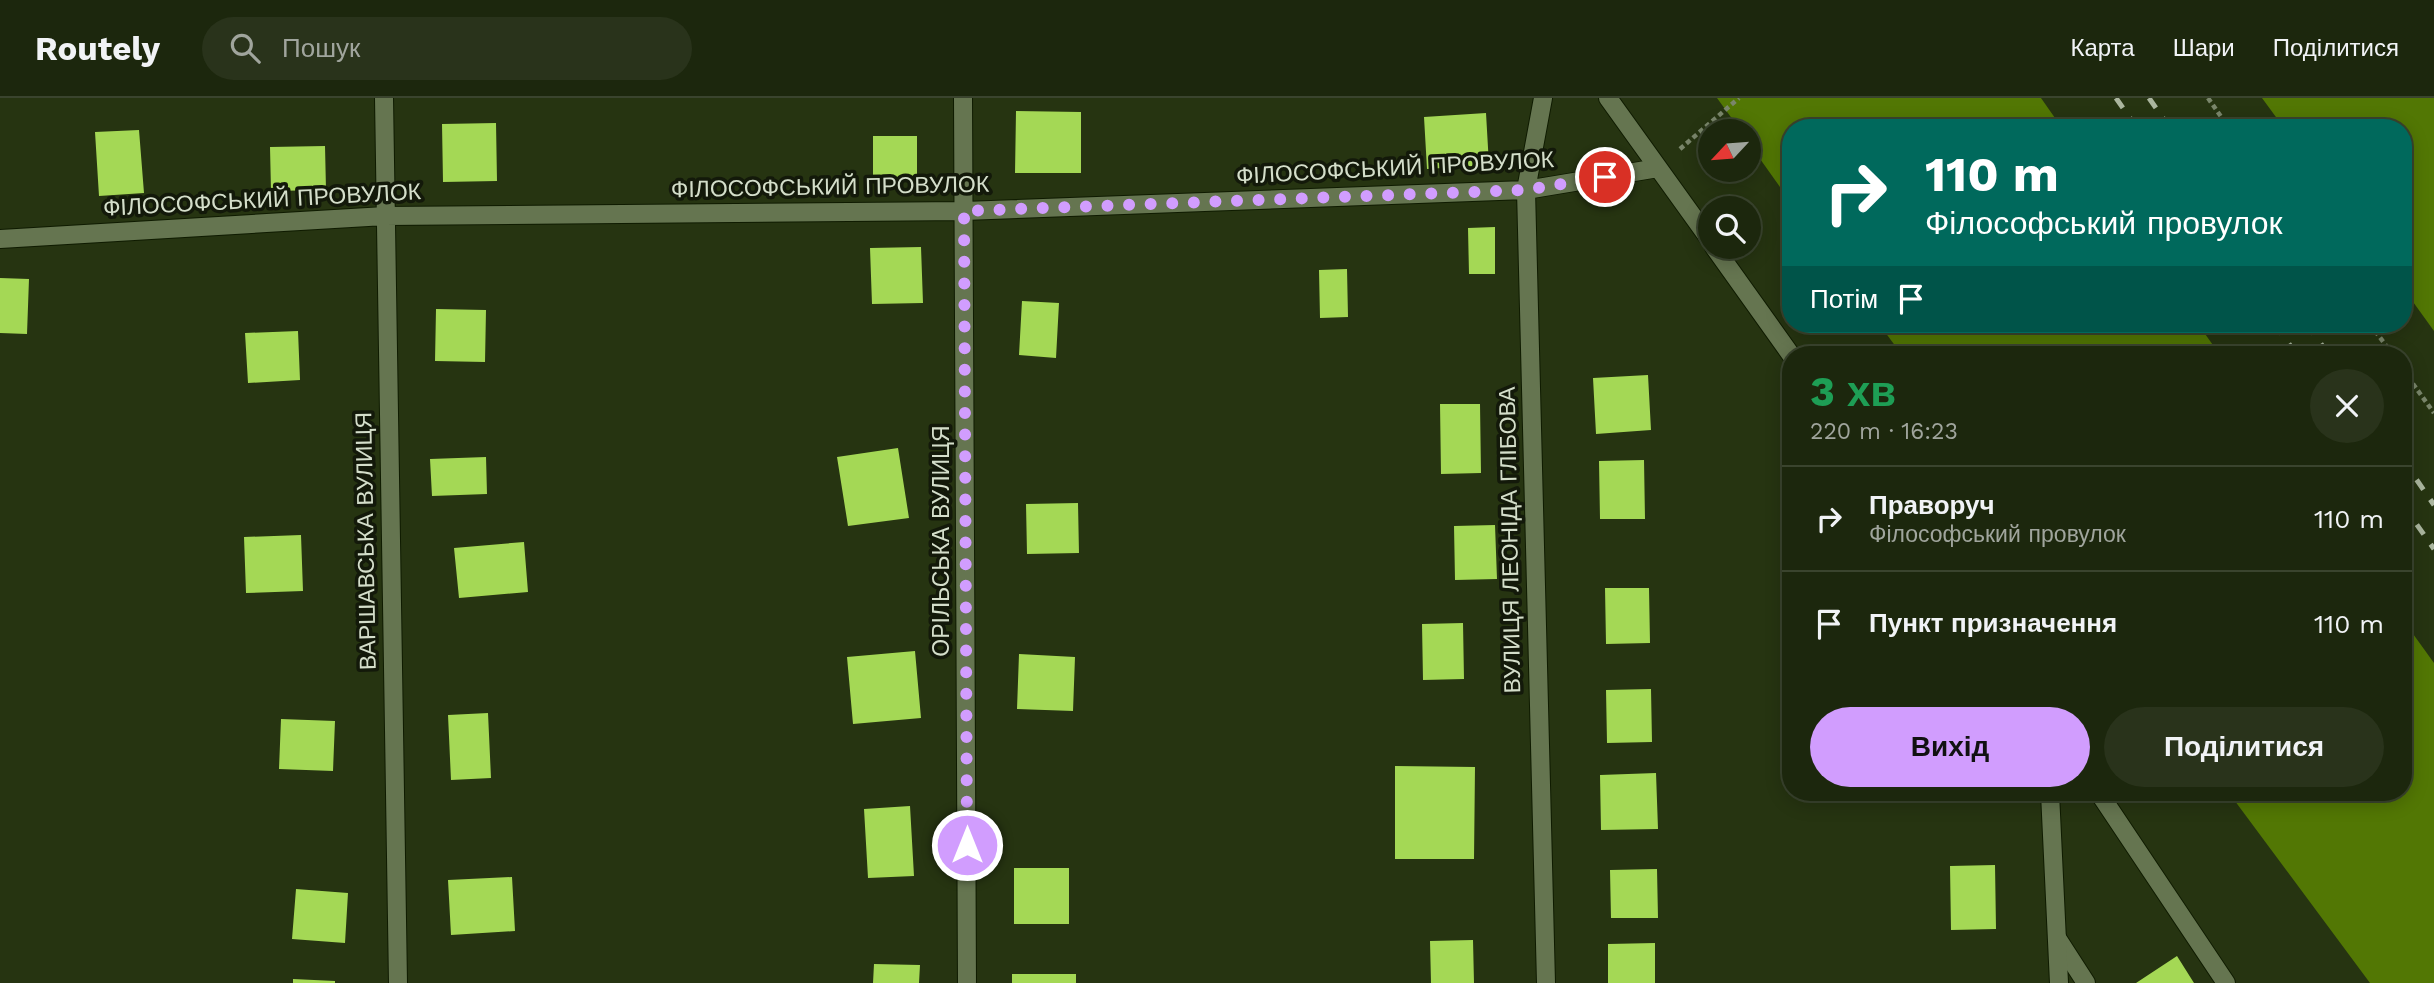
<!DOCTYPE html>
<html lang="uk">
<head>
<meta charset="utf-8">
<style>
  :root { --surface:#1c270d; --page:#29331b; --text:#f1f3f6; --muted:#a0a59d; --line:#3a442e; --accent:#d19dfe }
  body { margin:0; font-family:"Work Sans",sans-serif; background:var(--page); color:var(--text); height:100vh; display:flex; flex-direction:column; font-size:26px; white-space:nowrap }
  * { box-sizing:border-box; margin:0 }
  p { font-size:23px; color:var(--muted) }
  .icon { flex:none; width:38px; height:38px; fill:none; stroke:currentColor; stroke-width:2; stroke-linecap:round; stroke-linejoin:round }
  .map { position:relative; flex:1; overflow:hidden }
  .sheet { position:absolute; left:1782px; top:248px; width:630px; height:455px; display:flex; flex-direction:column; background:var(--surface); border-radius:28px; box-shadow:0 4px 18px #0003,0 0 0 2px var(--line) }
  .sheet>* { flex:none }
  .hud { position:absolute; left:1782px; top:21px; width:630px; height:214px; border-radius:28px; box-shadow:0 4px 18px #0003,0 0 0 2px var(--line); background:#00695c; color:#fff; overflow:hidden }
  .needle { width:46px; rotate:244deg }
  .buttons { position:absolute; left:1698px; top:21px; display:grid; gap:14px }
  .buttons a { display:grid; place-items:center; width:63px; height:63px; border-radius:50%; background:var(--surface); box-shadow:0 4px 18px #0003,0 0 0 2px var(--line); font-size:35px }
  .pin { position:absolute; display:grid; place-items:center; width:60px; height:60px; color:#fff; margin:-30px; border:4px solid #fff; border-radius:50%; box-shadow:0 2px 7px #0007 }
  .me { position:absolute; width:77px; margin:-38px; rotate:0deg; stroke-linejoin:round; filter:drop-shadow(0 0 5px #0008) }
  .turn { display:flex; align-items:center; gap:24px; height:147px; padding:0 28px; font-size:32px }
  .turn .icon { width:91px; height:91px; stroke-width:2.5 }
  .turn b { display:block; font-size:49px; line-height:60px }
  .then { display:flex; align-items:center; height:66px; padding:0 28px; background:#0003; gap:14px; font-size:26px }
  .round { display:grid; place-items:center; flex:none; width:74px; height:74px; border-radius:37px; background:var(--page) }
  .headline { display:flex; align-items:center; justify-content:space-between; height:119px; padding:0 28px }
  h1 { font-size:42px; font-weight:700; line-height:52px; color:#1e9e55 }
  .button { display:flex; gap:14px; margin-top:auto; padding:14px 28px }
  .button a { flex:1; height:80px; border-radius:42px; background:var(--accent); color:#111; font-size:28px; font-weight:700; line-height:80px; text-align:center }
  .button a+a { background:var(--page); color:var(--text) }
  ul { padding:0; list-style:none }
  li { display:flex; align-items:center; gap:21px; height:105px; padding:0 28px; border-top:2px solid var(--line) }
  li div { flex:1 }
  li b { display:block; font-size:26px }
  li em { font-style:normal }
  header { display:flex; align-items:center; gap:42px; box-sizing:border-box; height:98px; padding:0 35px; background:var(--surface); border-bottom:2px solid var(--line) }
  header strong { font-size:33px }
  nav { display:flex; gap:38px; margin-inline-start:auto; font-size:24px }
  .search { width:490px; height:63px; background:var(--page); display:flex; align-items:center; gap:18px; box-sizing:border-box; padding:0 24px; border-radius:38px; color:var(--muted); font-size:26px }
  .map>svg:first-child { display:block }
  .forest { fill:#527704 }
  .building { fill:#a4d855 }
  .lines { fill:none; stroke-linecap:round; stroke-linejoin:round }
  .lane-casing { stroke:#0f1b00; stroke-width:20 }
  .street-casing { stroke:#0f1b00; stroke-width:20 }
  .path { stroke:#7a866b; stroke-width:4.5; stroke-dasharray:5 3.5; stroke-linecap:butt }
  .lane { stroke:#657550; stroke-width:18 }
  .street { stroke:#657550; stroke-width:18 }
  .rail { stroke:#abb69f; stroke-width:5; stroke-dasharray:12 12; stroke-linecap:butt }
  .route { stroke:#d19dfe; stroke-width:12; stroke-dasharray:0 21.6 }
  .labels { text-anchor:middle; dominant-baseline:central; stroke-width:7; stroke-linejoin:round; paint-order:stroke }
  .street-label { font-size:23px; fill:#d4deca; stroke:#13190a }
</style>
</head>
<body>
<header>
<strong>Routely</strong>
<div class="search"><svg class="icon" aria-label="search" viewBox="0 0 24 24"><circle cx="10" cy="10" r="6"/><path d="M15 15l6 6"/></svg>Пошук</div>
<nav><a>Карта</a><a>Шари</a><a>Поділитися</a></nav>
</header>
<div class="map">
<svg width="2434" height="885" viewBox="0 0 2434 885">
  <rect width="100%" height="100%" fill="#263411"/>
  <path class="forest" d="M1717 0H2041L2062 30H1790V103L1748 44V33H1741Z
    M2262 0H2434V233L2403 190V30H2284Z
    M1879 226H2198L2220 257H1902Z
    M2403 522 2434 565V885H2370L2229 695H2403Z"/>
  <path class="building" d="M1016 13 1081 14V75H1015Z
    M1486 15 1489 67 1427 71 1424 19Z
    M496 25 497 83 443 84 442 26Z
    M139 32 144 95 99 98 95 34Z
    M873 38H917V80H873Z
    M325 48 326 92 271 93 270 49Z
    M1495 129V176H1469L1468 130Z
    M921 149 923 205 872 206 870 150Z
    M1347 171 1348 219 1320 220 1319 172Z
    M0 180 29 181 27 236 0 235Z
    M1022 203 1059 205 1056 260 1019 257Z
    M436 211 486 212 485 264 435 263Z
    M298 233 300 282 248 285 245 235Z
    M1648 277 1651 332 1596 336 1593 280Z
    M1440 306H1480L1481 375 1441 376Z
    M898 350 909 420 848 428 837 359Z
    M486 359 487 396 432 398 430 361Z
    M1644 362 1645 421H1600L1599 363Z
    M1078 405 1079 455 1027 456 1026 406Z
    M1495 427 1497 481 1455 482 1454 428Z
    M301 437 303 493 246 495 244 439Z
    M524 444 528 494 459 500 454 450Z
    M1605 490H1649L1650 545 1606 546Z
    M1463 525 1464 581 1423 582 1422 526Z
    M915 553 921 620 853 626 847 559Z
    M1019 556 1075 559 1073 613 1017 611Z
    M1651 591 1652 644 1607 645 1606 592Z
    M488 615 491 680 451 682 448 617Z
    M281 621 335 623 333 673 279 671Z
    M1395 668 1475 669 1474 761H1395Z
    M1656 675 1658 731 1601 732 1600 677Z
    M910 708 914 778 868 780 864 711Z
    M1995 767 1996 831 1951 832 1950 768Z
    M1014 770H1069V826H1014Z
    M1657 771 1658 820H1611L1610 772Z
    M512 779 515 833 451 837 448 782Z
    M296 791 348 795 345 845 292 841Z
    M1473 842 1474 885H1431L1430 843Z
    M1655 845V885H1608V846Z
    M2177 858 2194 885H2136Z
    M874 866 920 867 919 885H873Z
    M1012 876H1076V885H1012Z
    M293 881 335 883V885H293Z"/>
  <g class="lines">
    <g class="lane-casing">
      <path id="lane" d="M2099 695 2226 885
        M2057 840 2086 885"/>
    </g>
    <g class="street-casing">
      <path id="street" d="M384 0 398 885
        M963 0 967 885
        M1543 0 1526 92 1546 885
        M1608 0 1710 142
        M0 141 385 118 964 113 1526 92 1658 70
        M1714 149 1791 257
        M2050 695 2059 885"/>
    </g>
    <path class="path" d="M2208 0 2229 30
      M1680 51 1739 0
      M2370 226 2393 257
      M2403 272 2434 315"/>
    <use href="#lane" class="lane"/>
    <use href="#street" class="street"/>
    <path class="rail" d="M2116 0 2137 30
      M2149 0 2170 30
      M2275 226 2297 257
      M2307 226 2329 257
      M2403 362 2434 407
      M2403 407 2434 451"/>
  </g>
  <g class="lines">
    <path class="route" d="M967 747 964 113 1526 92 1605 79"/>
  </g>
  <g class="labels">
    <g class="street-label">
      <text transform="translate(1395 70) rotate(-3)">ФІЛОСОФСЬКИЙ ПРОВУЛОК</text>
      <text transform="translate(830 89) rotate(-1)">ФІЛОСОФСЬКИЙ ПРОВУЛОК</text>
      <text transform="translate(262 102) rotate(-3)">ФІЛОСОФСЬКИЙ ПРОВУЛОК</text>
      <text transform="translate(1510 442) rotate(-91)">ВУЛИЦЯ ЛЕОНІДА ГЛІБОВА</text>
      <text transform="translate(366 443) rotate(-91)">ВАРШАВСЬКА ВУЛИЦЯ</text>
      <text transform="translate(941 443) rotate(-90)">ОРІЛЬСЬКА ВУЛИЦЯ</text>
    </g>
  </g>
</svg>
<div class="buttons">
<a><svg class="needle" viewBox="-14 -14 28 28"><path d="M0-13l5 13h-10z" fill="#e53935"/><path d="M0 13l5-13h-10z" fill="#a0a59d"/></svg></a>
<a><svg class="icon" aria-label="search" viewBox="0 0 24 24"><circle cx="10" cy="10" r="6"/><path d="M15 15l6 6"/></svg></a>
</div>
<div class="pin" style="left:1605px;top:79px;background:#d93025"><svg class="icon" aria-label="arrive" viewBox="0 0 24 24"><path d="M6 21V4h12l-3 4 3 4H6"/></svg></div>
<svg class="me" style="left:967px;top:747px" viewBox="-20 -20 40 40"><circle r="17" fill="#d19dfe" stroke="#fff" stroke-width="3"/><path d="M0-11L8 9 0 5-8 9z" fill="#fff"/></svg>
<div class="hud">
<div class="turn"><svg class="icon" aria-label="right" viewBox="0 0 24 24"><path d="M7 20v-9h11M14 6l5 5-5 5"/></svg><div><b>110 m</b>Філософський провулок</div></div>
<div class="then">Потім<svg class="icon" aria-label="arrive" viewBox="0 0 24 24"><path d="M6 21V4h12l-3 4 3 4H6"/></svg></div>
</div>
<section class="sheet">
<div class="headline"><div><h1>3 хв</h1><p>220 m · 16:23</p></div><a class="round"><svg class="icon" aria-label="close" viewBox="0 0 24 24"><path d="M6 6l12 12M18 6L6 18"/></svg></a></div>
<ul>
<li><svg class="icon" aria-label="right" viewBox="0 0 24 24"><path d="M7 20v-9h11M14 6l5 5-5 5"/></svg><div><b>Праворуч</b><p>Філософський провулок</p></div><em>110 m</em></li>
<li><svg class="icon" aria-label="arrive" viewBox="0 0 24 24"><path d="M6 21V4h12l-3 4 3 4H6"/></svg><div><b>Пункт призначення</b></div><em>110 m</em></li>
</ul>
<div class="button"><a>Вихід</a><a>Поділитися</a></div>
</section>
</div>
</body>
</html>
